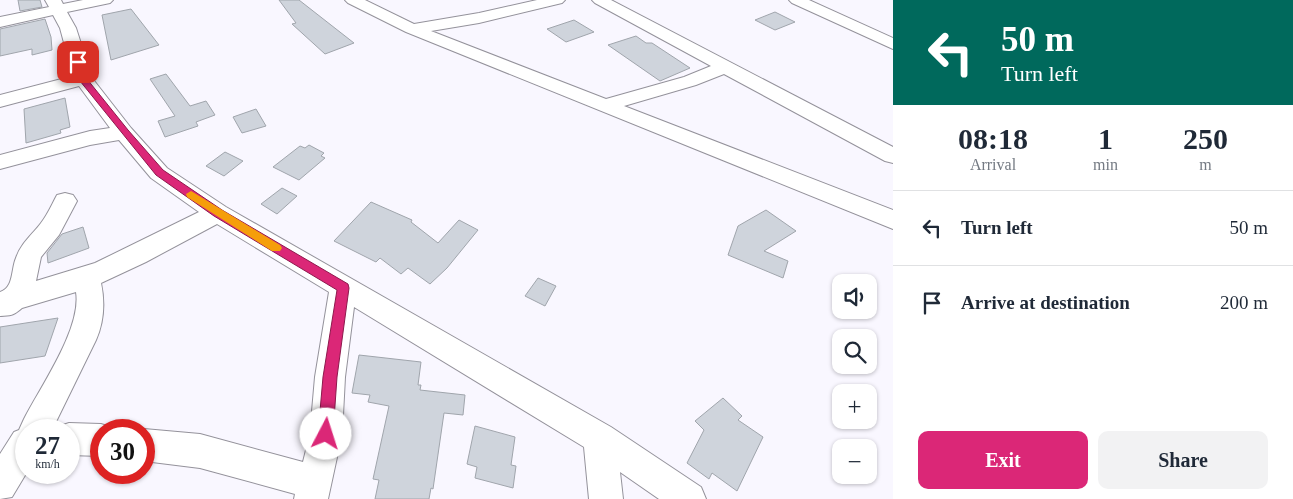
<!DOCTYPE html>
<html lang="en">
<head>
<meta charset="utf-8">
<style>
  :root { --surface:#fff; --page:#f2f2f3; --text:#1f2937; --muted:#747a83; --line:#e0e1e3; --accent:#db2777 }
  body { margin:0; font-family:Georgia,serif; background:var(--page); color:var(--text); height:100vh; display:flex; flex-direction:column; font-size:19px; white-space:nowrap }
  * { box-sizing:border-box; margin:0 }
  p { font-size:16px; color:var(--muted) }
  .icon { flex:none; width:28px; height:28px; fill:none; stroke:currentColor; stroke-width:2; stroke-linecap:round; stroke-linejoin:round }
  .map { position:relative; flex:1; overflow:hidden }
  .drawer { display:flex; flex-direction:column; background:var(--surface); width:400px }
  .drawer>* { flex:none }
  .top-card { background:#00695c; color:#fff; overflow:hidden }
  .buttons { position:absolute; left:832px; top:274px; display:grid; gap:10px }
  .buttons a { display:grid; place-items:center; width:45px; height:45px; border-radius:10px; background:var(--surface); box-shadow:0 1px 4px #0004; font-size:25px }
  .speed { position:absolute; left:15px; top:419px; display:flex; gap:10px; font-size:25px; font-weight:700; text-align:center }
  .speed>* { display:grid; place-content:center; width:65px; height:65px; border-radius:50%; background:var(--surface); box-shadow:0 1px 4px #0004; line-height:1 }
  .speed small { font-size:12px; font-weight:400 }
  .speed .limit { border:8px solid #d22; background:#fff; color:#111 }
  .pin { position:absolute; display:grid; place-items:center; width:42px; height:42px; color:#fff; margin:-21px; border-radius:10px; box-shadow:0 2px 8px #0006 }
  .me { position:absolute; width:55px; margin:-28px; rotate:5deg; stroke-linejoin:round; filter:drop-shadow(0 0 4px #0008) }
  .turn { display:flex; align-items:center; gap:18px; height:105px; padding:0 25px; font-size:22px }
  .turn .icon { width:65px; height:65px; stroke-width:2.5 }
  .turn b { display:block; font-size:35px; line-height:42px }
  .eta { display:flex; justify-content:space-evenly; align-items:center; height:85px; text-align:center }
  .eta b { font-size:30px; font-weight:800; line-height:35px }
  .primary-button { display:flex; gap:10px; margin-top:auto; padding:10px 25px }
  .primary-button a { flex:1; height:58px; border-radius:10px; background:var(--accent); color:#fff; font-size:20px; font-weight:800; line-height:58px; text-align:center }
  .primary-button a+a { background:var(--page); color:var(--text) }
  ul { padding:0; list-style:none }
  li { display:flex; align-items:center; gap:15px; height:75px; padding:0 25px; border-top:1px solid var(--line) }
  li div { flex:1 }
  li b { display:block; font-size:19px }
  li em { font-style:normal }
  main { display:flex; flex:1; min-height:0 }
  .map>svg:first-child { display:block }
  .building { fill:#cfd4dc; stroke:#a0a5ac }
  .lines { fill:none; stroke-linecap:round; stroke-linejoin:round }
  .minor-casing { stroke:#94929b; stroke-width:2 }
  .minor { fill:#fff; fill-rule:evenodd }
  .route { fill:#db2777; stroke:#8e194d }
  .slow { fill:#f59e0b }
</style>
</head>
<body>
<main>
<div class="map">
<svg width="893" height="499" viewBox="0 0 893 499">
  <rect width="100%" height="100%" fill="#f9f7ff"/>
  <path class="building" d="M18 0H40L42 7 20 11Z
    M279 0H299L354 43 325 54 292 24 296 23Z
    M131 9 159 45 111 60 102 15Z
    M775 12 795 22 775 30 755 20Z
    M45 19 51 37 52 50 32 55V49L0 56V29Z
    M574 20 594 32 566 42 547 29Z
    M636 36 646 43H652L690 68 660 81 608 45Z
    M166 74 190 106 206 101 215 115 196 122 198 126 165 137 158 121 175 116 150 79Z
    M65 98 70 127 60 130 61 133 26 143 24 109Z
    M256 109 266 126 242 133 233 117Z
    M309 145 324 153 321 156 325 158 299 180 273 167 300 146 305 148Z
    M225 152 243 161 224 176 206 166Z
    M282 188 297 196 277 214 261 204Z
    M371 202 412 220 411 222 438 243 459 220 478 230 447 268 430 284 408 268 401 274 380 258 376 262 334 241Z
    M766 210 796 231 764 251 788 261 783 278 728 255 738 226Z
    M83 227 89 248 48 263 47 253 62 234Z
    M538 278 556 286 545 306 525 296Z
    M58 318 45 356 0 363V327Z
    M359 355 421 362 418 385H421L420 390 465 395 463 415 444 413 433 489 431 488 429 499H375L379 480 373 479 389 406 368 402 370 395 352 393Z
    M723 398 742 416 738 420 763 437 737 491 712 473 709 479 687 463 704 430 695 421Z
    M475 426 515 437 511 465 516 466 513 488 475 478 477 467 467 464Z"/>
  <g class="lines">
    <g class="minor-casing">
      <path id="minor" d="M45 0H61L63 4 83 0H113L110 3 67 12 76 28 92 78 131 128 167 168 226 207 611 427 701 487 706 499H659L620 472 623 499H589L584 447 354 307 345 377 342 434 328 499H294L295 494 200 468 144 461V430H141L144 429 200 434 303 462 310 434 315 377 329 292 217 224 146 262 101 283C105 302 104 322 96 340L52 430H26L27 472 12 497 0 499V454L14 432 19 430 24 419C41 386 82 328 76 292L22 308C13 316 11 315 0 316V292C14 288 11 269 16 258 21 243 32 235 41 223 48 214 52 204 57 195L65 193 73 195 77 201 59 235 41 257 36 281 95 263 199 212 151 178 119 140 90 145 0 169V155L90 131 110 128 79 86 0 107V95L73 76 60 28 53 15 0 27V17L49 7Z
        M345 0H365L414 24 479 13 537 0H565L562 3 479 23 431 31 606 99 684 77 711 66 595 3 592 0H611L893 147V163L885 161 724 74 696 85 624 106 893 210V229L406 32 348 3Z
        M789 0H809L893 38V49L792 3Z
        M69 423 101 424 113 428V430H101V456L69 455V430H56L57 427Z"/>
    </g>
    <use href="#minor" class="minor"/>
  </g>
  <path class="route" d="M75 60H81L87 79 128 130 163 170 222 210 348 284 349 288 337 377 333 434 331 439 326 442 320 439 318 434 323 377 337 290 214 216 156 175 80 81 74 62Z"/>
  <path class="slow" d="M191 191 280 245 282 248 280 251H272L187 197 186 194Z"/>
</svg>
<div class="buttons">
<a><svg class="icon" aria-label="sound" viewBox="0 0 24 24"><path d="M4 9h4l5-4v14l-5-4H4zM17 9q2 3 0 6"/></svg></a>
<a><svg class="icon" aria-label="search" viewBox="0 0 24 24"><circle cx="10" cy="10" r="6"/><path d="M15 15l6 6"/></svg></a>
<a>+</a>
<a>−</a>
</div>
<div class="speed"><div>27<small>km/h</small></div><div class="limit">30</div></div>
<div class="pin" style="left:78px;top:62px;background:#d93025"><svg class="icon" aria-label="arrive" viewBox="0 0 24 24"><path d="M6 21V4h12l-3 4 3 4H6"/></svg></div>
<svg class="me" style="left:326px;top:434px" viewBox="-20 -20 40 40"><circle r="19" fill="#fff"/><path d="M0-13L10 11 0 6-10 11z" fill="#db2777"/></svg>
</div>
<section class="drawer">
<div class="top-card">
<div class="turn"><svg class="icon" aria-label="left" viewBox="0 0 24 24"><path d="M17 20v-9H6M10 6l-5 5 5 5"/></svg><div><b>50 m</b>Turn left</div></div>
</div>
<div class="eta">
<div><b>08:18</b><p>Arrival</p></div>
<div><b>1</b><p>min</p></div>
<div><b>250</b><p>m</p></div>
</div>
<ul>
<li><svg class="icon" aria-label="left" viewBox="0 0 24 24"><path d="M17 20v-9H6M10 6l-5 5 5 5"/></svg><div><b>Turn left</b></div><em>50 m</em></li>
<li><svg class="icon" aria-label="arrive" viewBox="0 0 24 24"><path d="M6 21V4h12l-3 4 3 4H6"/></svg><div><b>Arrive at destination</b></div><em>200 m</em></li>
</ul>
<div class="primary-button"><a>Exit</a><a>Share</a></div>
</section>
</main>
</body>
</html>
